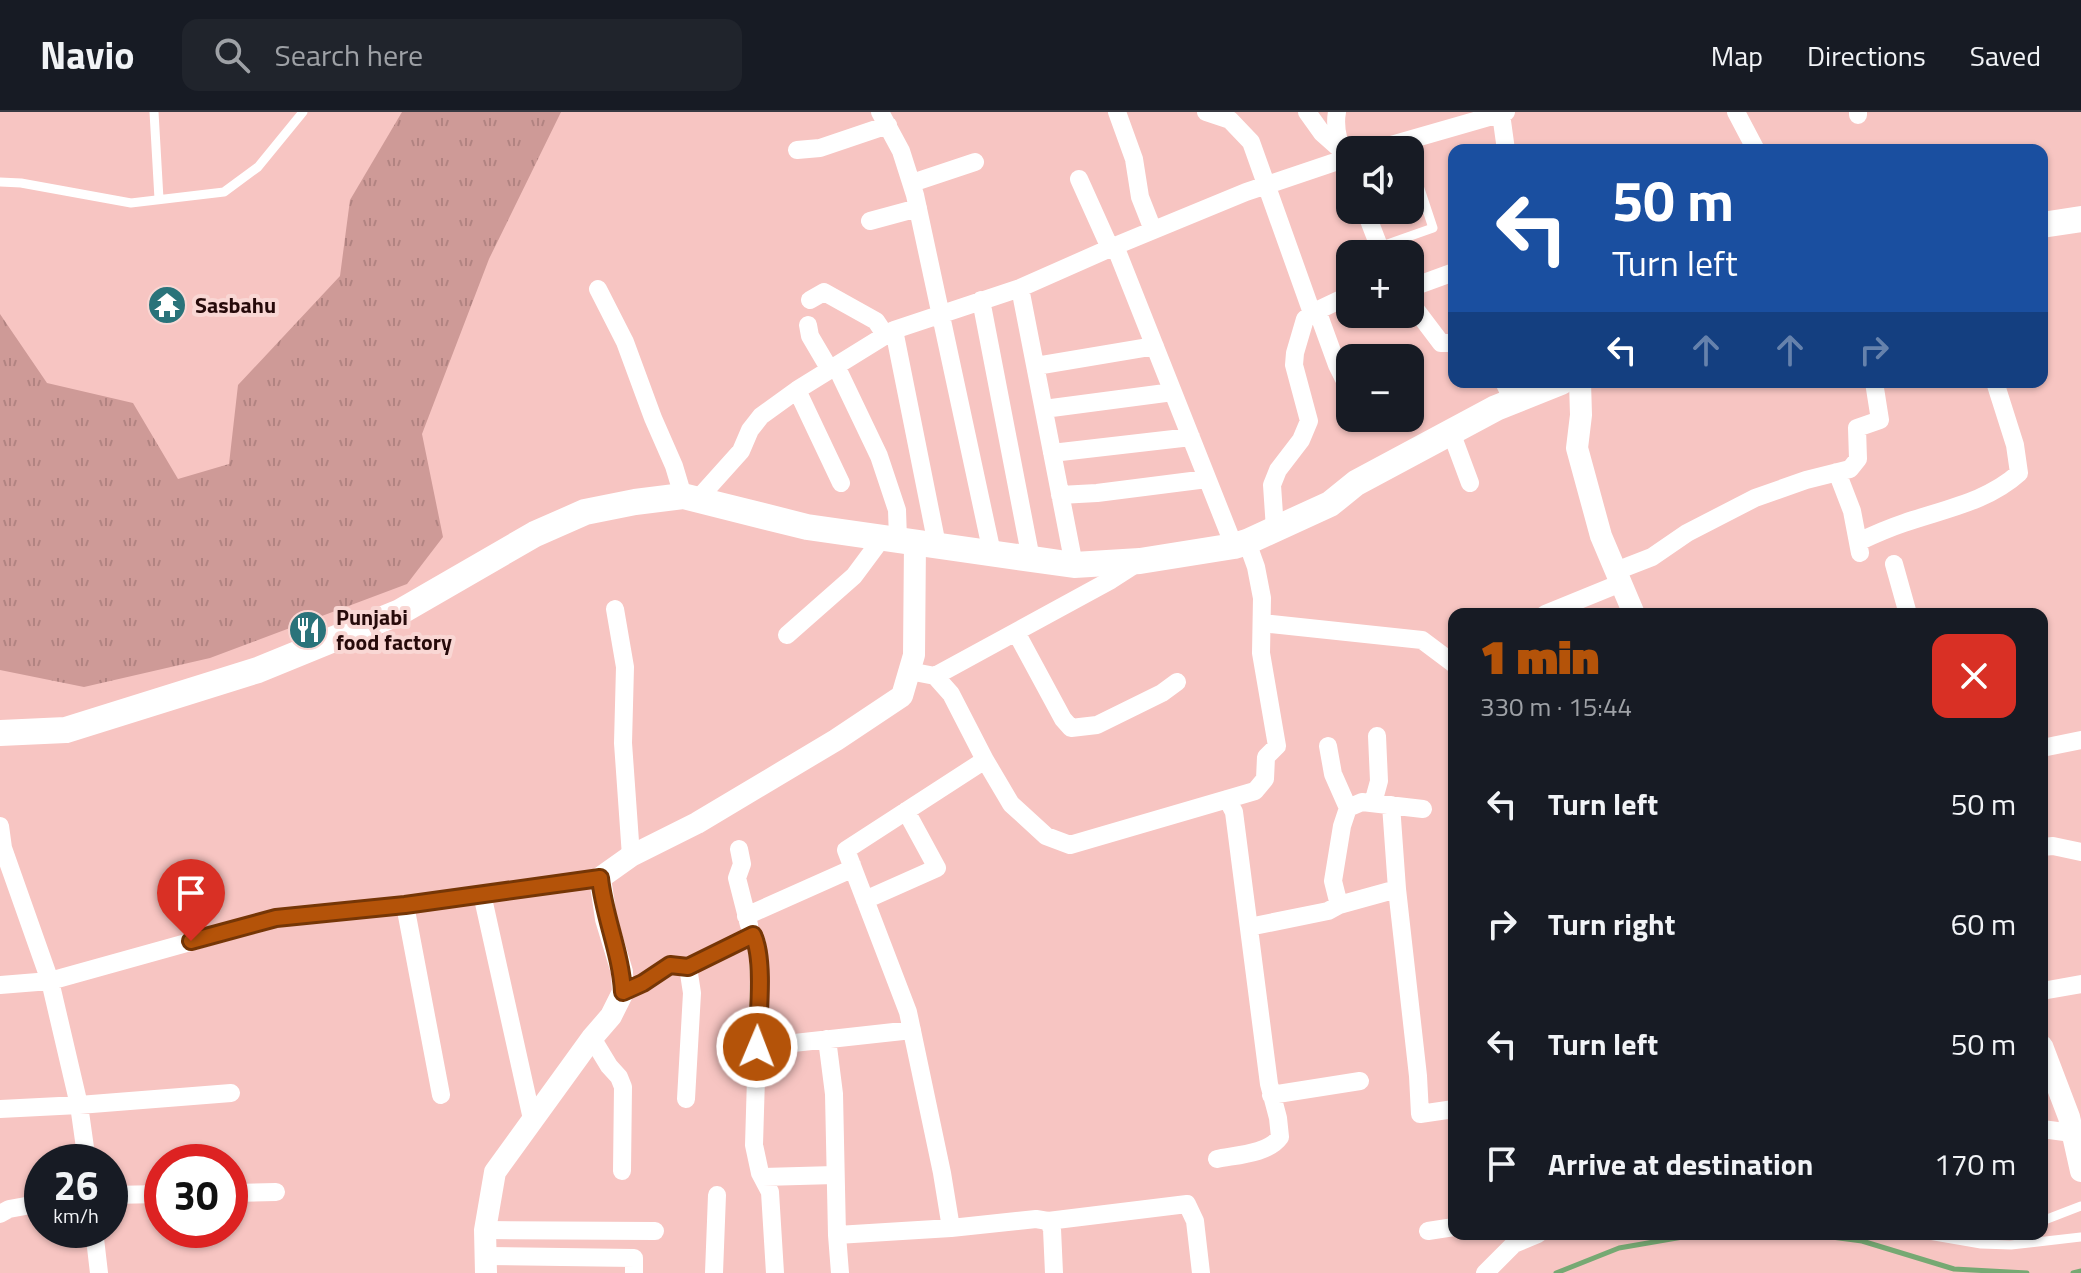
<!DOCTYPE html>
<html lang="en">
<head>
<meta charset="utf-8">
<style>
  :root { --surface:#171b24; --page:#20242c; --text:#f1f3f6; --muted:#9ea1a6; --line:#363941; --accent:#b45309 }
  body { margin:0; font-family:"Titillium Web",sans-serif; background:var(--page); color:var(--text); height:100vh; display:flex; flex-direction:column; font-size:30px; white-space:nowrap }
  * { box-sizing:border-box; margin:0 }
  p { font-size:26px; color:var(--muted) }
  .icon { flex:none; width:44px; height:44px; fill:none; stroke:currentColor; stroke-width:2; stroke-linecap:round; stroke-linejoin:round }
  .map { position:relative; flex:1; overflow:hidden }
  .side { position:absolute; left:1448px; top:496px; width:600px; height:632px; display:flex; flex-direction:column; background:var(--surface); border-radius:16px; box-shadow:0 2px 6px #0004 }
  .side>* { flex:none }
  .top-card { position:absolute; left:1448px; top:32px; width:600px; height:244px; border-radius:16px; box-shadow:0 2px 6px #0004; background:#1a4fa0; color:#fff; overflow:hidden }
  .fabs { position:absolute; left:1336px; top:24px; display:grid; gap:16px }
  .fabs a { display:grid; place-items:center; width:88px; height:88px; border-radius:16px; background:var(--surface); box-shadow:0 2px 6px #0004; font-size:40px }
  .speed { position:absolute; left:24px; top:1032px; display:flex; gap:16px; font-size:40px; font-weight:700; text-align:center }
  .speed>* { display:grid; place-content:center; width:104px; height:104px; border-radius:50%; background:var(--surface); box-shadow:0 2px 6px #0004; line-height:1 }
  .speed small { font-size:20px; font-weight:400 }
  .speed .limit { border:12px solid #d22; background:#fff; color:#111 }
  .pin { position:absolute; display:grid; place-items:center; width:68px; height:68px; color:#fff; margin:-82px -34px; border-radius:50% 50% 50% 0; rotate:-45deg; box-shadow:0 0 8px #0007 }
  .pin .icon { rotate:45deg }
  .me { position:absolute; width:88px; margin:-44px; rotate:1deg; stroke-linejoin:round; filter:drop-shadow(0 0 6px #0008) }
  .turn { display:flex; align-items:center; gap:28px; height:168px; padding:0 32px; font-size:36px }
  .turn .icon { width:104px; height:104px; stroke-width:2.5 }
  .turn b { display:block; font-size:56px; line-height:68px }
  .lanes { display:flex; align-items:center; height:76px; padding:0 32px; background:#0003; justify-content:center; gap:40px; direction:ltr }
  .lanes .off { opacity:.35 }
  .round { display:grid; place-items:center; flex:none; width:84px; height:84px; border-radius:16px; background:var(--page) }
  .summary { display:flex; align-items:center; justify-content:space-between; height:136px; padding:0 32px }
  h1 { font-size:48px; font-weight:800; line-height:60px; color:var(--accent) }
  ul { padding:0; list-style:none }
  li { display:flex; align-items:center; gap:24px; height:120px; padding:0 32px }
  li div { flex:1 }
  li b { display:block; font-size:30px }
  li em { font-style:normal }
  header { display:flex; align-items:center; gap:48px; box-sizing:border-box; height:112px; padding:0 40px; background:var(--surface); border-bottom:2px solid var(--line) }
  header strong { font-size:38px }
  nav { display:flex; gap:44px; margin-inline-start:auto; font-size:28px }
  .search { width:560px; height:72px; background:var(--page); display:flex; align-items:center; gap:20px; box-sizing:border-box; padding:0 28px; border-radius:16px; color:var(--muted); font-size:30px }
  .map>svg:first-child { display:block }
  .grass { fill:url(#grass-tufts) }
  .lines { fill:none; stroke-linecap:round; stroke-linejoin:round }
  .stream { stroke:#76a973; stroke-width:5 }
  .service { stroke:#fff; stroke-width:9 }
  .minor { stroke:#fff; stroke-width:18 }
  .tertiary { stroke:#fff; stroke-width:22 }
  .secondary { stroke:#fff; stroke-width:26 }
  .route-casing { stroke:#753606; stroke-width:20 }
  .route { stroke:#b45309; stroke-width:14 }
  .labels { text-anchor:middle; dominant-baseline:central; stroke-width:8; stroke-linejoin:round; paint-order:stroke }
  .poi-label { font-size:22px; font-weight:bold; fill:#260a0a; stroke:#f9d7d4; text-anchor:start }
</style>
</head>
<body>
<header>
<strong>Navio</strong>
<div class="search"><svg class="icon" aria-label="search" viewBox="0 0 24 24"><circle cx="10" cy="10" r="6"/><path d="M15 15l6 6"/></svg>Search here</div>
<nav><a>Map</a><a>Directions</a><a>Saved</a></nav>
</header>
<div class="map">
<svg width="2081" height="1161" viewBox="0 0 2081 1161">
  <defs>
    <pattern id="grass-tufts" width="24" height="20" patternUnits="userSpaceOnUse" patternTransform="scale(2)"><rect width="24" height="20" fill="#ce9a97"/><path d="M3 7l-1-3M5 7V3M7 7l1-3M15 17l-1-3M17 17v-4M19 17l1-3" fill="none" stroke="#b18381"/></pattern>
  </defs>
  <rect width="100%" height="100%" fill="#f7c5c2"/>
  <path class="grass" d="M402 0H561L489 147 422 322 443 425 407 472 210 546 84 575 0 558V202L47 271 133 291 178 367 229 352 238 273 340 164 350 88Z"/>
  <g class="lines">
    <path class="stream" d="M1809 1122 1862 1129 1954 1157 2027 1161
      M1556 1161 1619 1136 1700 1122
      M2073 1161 2081 1159"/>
    <path class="service" d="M154 0 159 87
      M0 70 21 71 131 91 224 80 258 55 303 0
      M1379 135 1433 116 1418 71
      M2042 1109 2081 1094
      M1923 1122 1981 1132 2011 1133 2081 1125"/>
    <path class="minor" d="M880 0 901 39 915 83 992 441
      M1117 0 1134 47 1140 85 1153 118
      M1206 0 1230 8 1251 30 1312 201 1305 207 1295 241 1294 253 1309 309 1301 328 1278 358 1272 373 1275 417
      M1307 0 1322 21 1340 37
      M1337 0C1333 21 1343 41 1350 60
      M1736 0 1756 38
      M1858 0V3
      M1501 2 1506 38
      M797 38 820 36 888 13
      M1374 38 1506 0
      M1079 67 1110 136
      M912 71 975 50
      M1365 98 1382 142
      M870 109 918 96
      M1115 134 1234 434
      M1020 176 1074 453
      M1410 176 1454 160
      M598 177 625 230 653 306 674 354 683 384
      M810 188 824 180 876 209 886 224
      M981 188 1031 447
      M1410 190 1441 231H1454
      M1317 198 1337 253 1350 279
      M1312 201 1350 183
      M808 213 810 224 830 258
      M894 218 937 433
      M836 254 879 344 897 398 898 427
      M1036 254 1155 234
      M1504 270 1513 289
      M797 278 841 371
      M1044 297 1173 280
      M1451 320 1470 371
      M1052 341 1191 325
      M1837 360 1852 399 1860 441
      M1060 383 1097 381 1207 367
      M697 388 741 339 750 318 761 304 797 278 894 218 1020 176 1115 134 1246 80 1350 45
      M1858 430C1873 423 1889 416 1904 411 1944 397 1987 390 2019 361L2015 333 1995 270
      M1894 452 1908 502
      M1616 459 1652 445 1687 421 1755 386 1806 368 1850 357 1858 347 1857 316 1880 308 1874 270
      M615 497 625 555 623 631 631 744
      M1545 502 1621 471
      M1262 511 1422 528 1454 552
      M1016 520 1063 607 1071 616 1097 613 1162 581 1177 570
      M787 523 854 464 883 425
      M909 559 935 564 951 582 985 648
      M935 564 1111 468 1139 450
      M1328 634 1333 662 1348 696
      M2042 636 2081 628
      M1373 691 1379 669 1377 624
      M1391 693 1397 777
      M0 714 3 736 50 869 79 993 87 1050
      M2042 735 2053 734 2081 740
      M739 737 742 752 737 766 749 813
      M482 782 600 766
      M865 788 937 756 906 699
      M1339 793 1333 769 1342 714 1348 696 1362 690 1423 697
      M746 804 847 759 852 753
      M1249 815 1328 799 1339 793 1397 777 1418 964 1420 1002 1454 997
      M0 873 50 869 276 806 405 793
      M2042 879 2081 872
      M623 880 643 871 670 853 688 855 753 823 757 831 759 865 754 1033 760 1061 770 1080 775 1161
      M592 926 609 954 619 965 623 975 622 1059
      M827 927 834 982 837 1123
      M757 935 912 918
      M441 983 405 793 482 782 532 1007
      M1271 983 1360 969
      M686 987 692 881 688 855
      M0 997 79 993 231 981
      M2042 1017 2072 1021
      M1217 1047C1236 1043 1268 1042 1280 1025L1278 1006 1269 972 1234 700 1227 687
      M763 1065 835 1063
      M230 1081 276 1080
      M110 1083 162 1082
      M0 1102 9 1097 42 1091
      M1048 1109 1187 1092 1195 1109 1201 1161
      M94 1118 99 1161
      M485 1118 655 1119
      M1428 1119 1454 1115
      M486 1144 634 1146V1161
      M714 1161 717 1083
      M840 1161 837 1123 951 1116
      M1054 1161 1052 1117 1048 1109 1036 1107 951 1116 942 1061 908 900 846 738 985 648 1011 692 1046 724 1070 733 1255 679 1265 667 1266 645 1277 634 1261 541 1262 486 1256 455 1247 430
      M1485 1161 1514 1132 1538 1122"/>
    <path class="tertiary" d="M1580 270 1581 303 1577 336 1601 424 1634 502
      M2042 934 2069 1005 2081 1059
      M486 1161 485 1118 495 1060 592 926 611 904 623 880 622 860 606 807 600 766 631 744 697 711 836 628 902 584 914 543 915 430"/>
    <path class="secondary" d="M2042 113 2081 107
      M0 621 66 618 258 558 400 500 535 422 585 400 635 390 683 384 807 415 1074 453 1140 449 1234 434 1247 430 1330 392 1356 371 1496 296 1561 270"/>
  </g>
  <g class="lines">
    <g class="route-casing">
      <path id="route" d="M191 829 276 806 405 793 600 766C604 805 621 841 623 880L643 871 670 853 688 855 753 823C765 847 758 907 757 935"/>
    </g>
    <use href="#route" class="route"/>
  </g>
  <defs>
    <g id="temple-disc" transform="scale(2)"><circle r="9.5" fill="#2a737a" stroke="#f9d7d4"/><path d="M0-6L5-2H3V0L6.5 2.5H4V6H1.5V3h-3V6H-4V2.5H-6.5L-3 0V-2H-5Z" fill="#fff"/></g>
    <g id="restaurant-disc" transform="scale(2)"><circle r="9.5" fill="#2a737a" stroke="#f9d7d4"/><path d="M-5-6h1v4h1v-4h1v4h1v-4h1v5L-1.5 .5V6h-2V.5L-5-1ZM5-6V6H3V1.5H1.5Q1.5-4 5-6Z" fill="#fff"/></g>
  </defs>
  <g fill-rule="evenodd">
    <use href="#temple-disc" x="167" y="193"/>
    <use href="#restaurant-disc" x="308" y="518"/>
  </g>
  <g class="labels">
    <g class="poi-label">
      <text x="195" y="193">Sasbahu</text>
      <text x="336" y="505">Punjabi<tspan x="336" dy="25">food factory</tspan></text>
    </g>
  </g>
</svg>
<div class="fabs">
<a><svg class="icon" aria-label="sound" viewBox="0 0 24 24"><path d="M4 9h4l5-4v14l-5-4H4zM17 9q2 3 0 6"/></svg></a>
<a>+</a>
<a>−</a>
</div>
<div class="speed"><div>26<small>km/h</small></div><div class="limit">30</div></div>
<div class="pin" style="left:191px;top:829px;background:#d93025"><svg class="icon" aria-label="arrive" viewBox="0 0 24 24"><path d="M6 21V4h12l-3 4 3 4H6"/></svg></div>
<svg class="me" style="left:757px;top:935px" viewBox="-20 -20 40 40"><circle r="17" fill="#b45309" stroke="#fff" stroke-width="3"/><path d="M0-11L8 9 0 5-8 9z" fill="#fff"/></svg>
<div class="top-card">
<div class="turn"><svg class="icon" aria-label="left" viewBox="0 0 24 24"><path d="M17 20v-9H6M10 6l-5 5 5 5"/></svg><div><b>50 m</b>Turn left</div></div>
<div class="lanes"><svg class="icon" aria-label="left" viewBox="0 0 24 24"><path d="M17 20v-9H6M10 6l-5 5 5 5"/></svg><svg class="icon off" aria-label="ahead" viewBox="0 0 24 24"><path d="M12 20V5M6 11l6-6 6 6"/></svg><svg class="icon off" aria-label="ahead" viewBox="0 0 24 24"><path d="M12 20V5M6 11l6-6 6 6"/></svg><svg class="icon off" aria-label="right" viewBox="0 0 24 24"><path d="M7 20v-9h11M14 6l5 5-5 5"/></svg></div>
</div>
<section class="side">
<div class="summary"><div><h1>1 min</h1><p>330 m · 15:44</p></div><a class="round" style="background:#d93025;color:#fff"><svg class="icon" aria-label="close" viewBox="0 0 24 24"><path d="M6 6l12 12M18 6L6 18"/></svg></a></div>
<ul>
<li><svg class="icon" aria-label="left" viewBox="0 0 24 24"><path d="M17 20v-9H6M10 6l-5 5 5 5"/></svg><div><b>Turn left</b></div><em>50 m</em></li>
<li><svg class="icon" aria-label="right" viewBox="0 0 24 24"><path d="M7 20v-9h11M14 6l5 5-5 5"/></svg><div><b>Turn right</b></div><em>60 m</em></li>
<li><svg class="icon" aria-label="left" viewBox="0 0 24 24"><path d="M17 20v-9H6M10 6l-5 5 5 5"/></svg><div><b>Turn left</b></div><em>50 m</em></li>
<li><svg class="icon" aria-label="arrive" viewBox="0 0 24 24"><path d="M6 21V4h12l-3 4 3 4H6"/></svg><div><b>Arrive at destination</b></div><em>170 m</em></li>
</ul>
</section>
</div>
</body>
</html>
